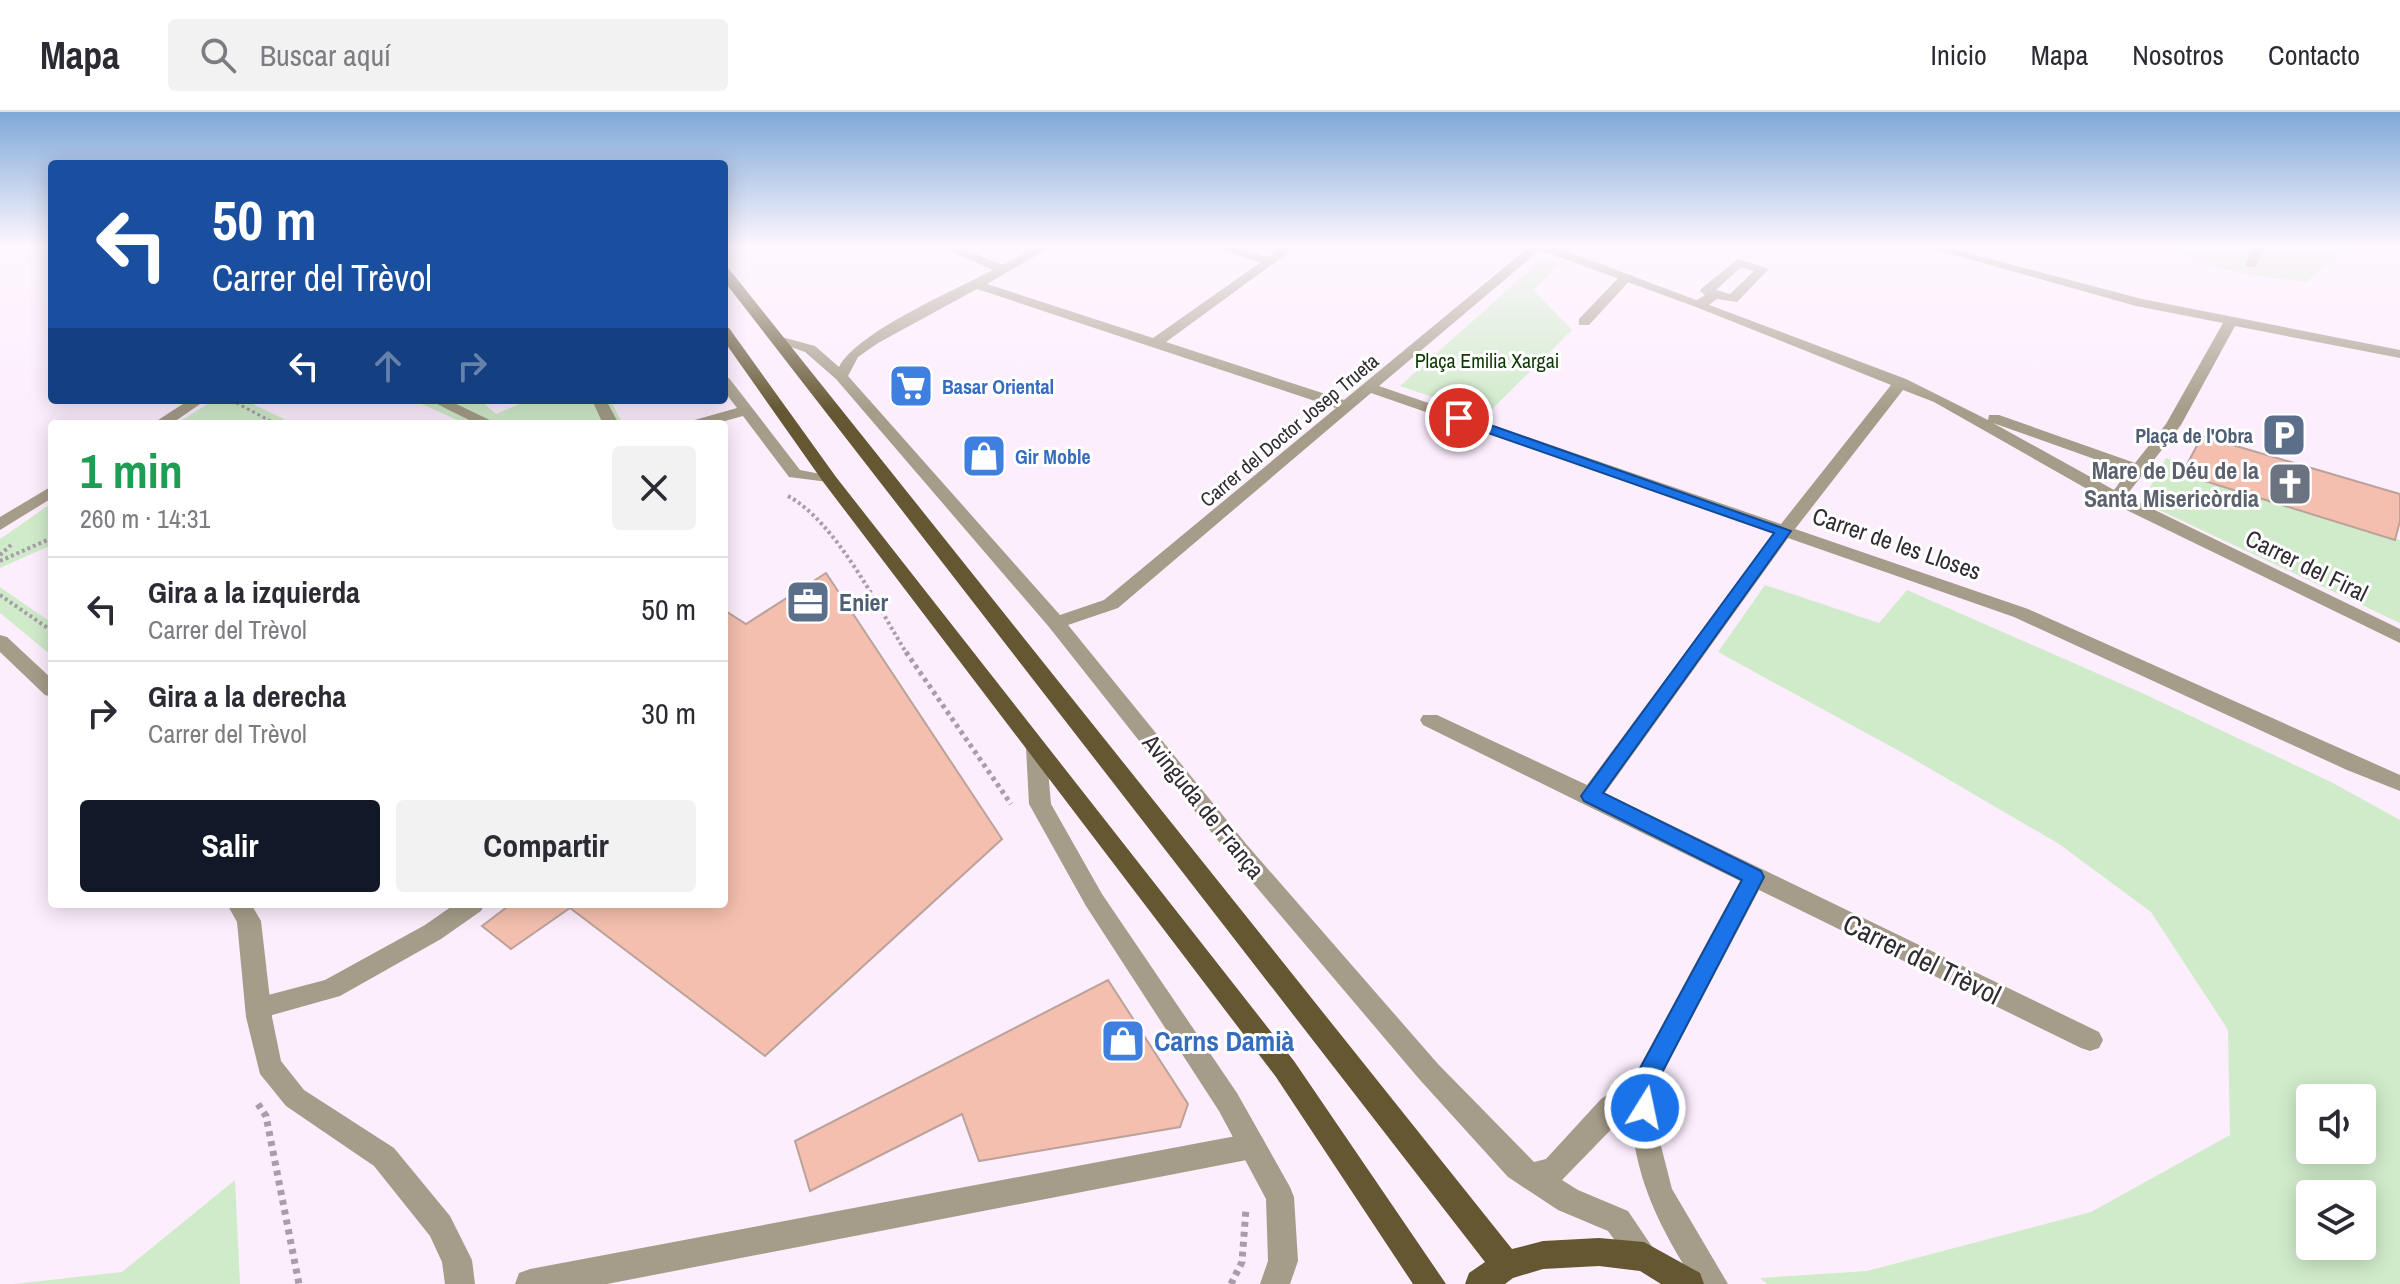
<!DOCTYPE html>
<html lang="es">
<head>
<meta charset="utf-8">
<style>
  :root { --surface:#fff; --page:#f2f2f3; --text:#2b2b33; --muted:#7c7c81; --line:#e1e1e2; --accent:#111827 }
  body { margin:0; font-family:"Archivo Narrow",sans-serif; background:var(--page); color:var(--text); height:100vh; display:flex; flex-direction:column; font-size:30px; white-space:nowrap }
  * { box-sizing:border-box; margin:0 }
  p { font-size:26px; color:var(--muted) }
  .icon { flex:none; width:44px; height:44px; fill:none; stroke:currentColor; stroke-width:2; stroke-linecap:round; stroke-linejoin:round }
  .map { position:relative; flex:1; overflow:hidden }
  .details { position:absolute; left:48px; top:308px; width:680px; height:488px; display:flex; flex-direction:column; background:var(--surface); border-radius:8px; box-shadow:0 4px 20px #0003 }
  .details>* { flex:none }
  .guide { position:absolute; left:48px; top:48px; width:680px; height:244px; border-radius:8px; box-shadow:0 4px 20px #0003; background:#1a4fa0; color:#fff; overflow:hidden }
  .controls { position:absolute; left:2296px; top:972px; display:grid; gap:16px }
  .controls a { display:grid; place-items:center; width:80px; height:80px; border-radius:8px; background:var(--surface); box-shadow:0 4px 20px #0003; font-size:40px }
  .pin { position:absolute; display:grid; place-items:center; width:68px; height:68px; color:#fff; margin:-34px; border:4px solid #fff; border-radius:50%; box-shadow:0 2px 8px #0007 }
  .me { position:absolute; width:88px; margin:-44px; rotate:10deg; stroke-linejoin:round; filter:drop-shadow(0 0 6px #0008) }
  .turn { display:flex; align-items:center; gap:28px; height:168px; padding:0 32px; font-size:36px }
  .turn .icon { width:104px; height:104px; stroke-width:2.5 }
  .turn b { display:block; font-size:56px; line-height:68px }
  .lanes { display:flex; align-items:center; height:76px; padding:0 32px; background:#0003; justify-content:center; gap:40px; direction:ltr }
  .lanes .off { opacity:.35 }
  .round { display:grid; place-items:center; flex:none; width:84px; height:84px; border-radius:8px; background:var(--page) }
  .headline { display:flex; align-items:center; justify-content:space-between; height:136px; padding:0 32px }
  h1 { font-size:48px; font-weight:700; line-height:60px; color:#1e9e55 }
  .primary-button { display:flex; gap:16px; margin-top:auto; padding:16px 32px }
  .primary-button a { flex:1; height:92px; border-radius:8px; background:var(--accent); color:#fff; font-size:32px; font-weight:700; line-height:92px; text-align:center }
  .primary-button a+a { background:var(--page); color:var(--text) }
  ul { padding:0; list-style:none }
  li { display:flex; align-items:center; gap:24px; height:104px; padding:0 32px; border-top:2px solid var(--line) }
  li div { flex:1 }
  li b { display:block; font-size:30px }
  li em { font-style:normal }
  header { display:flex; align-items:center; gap:48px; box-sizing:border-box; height:112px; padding:0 40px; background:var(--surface); border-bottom:2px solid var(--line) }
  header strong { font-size:38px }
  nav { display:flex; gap:44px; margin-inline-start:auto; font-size:28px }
  .search { width:560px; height:72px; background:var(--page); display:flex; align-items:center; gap:20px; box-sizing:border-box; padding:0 28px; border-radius:8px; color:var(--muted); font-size:30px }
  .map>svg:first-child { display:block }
  .green { fill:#d0ebca; fill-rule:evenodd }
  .building { fill:#f4bfae; stroke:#bba29a; stroke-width:2 }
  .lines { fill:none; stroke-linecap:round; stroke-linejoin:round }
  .path-far3 { stroke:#a89da9; stroke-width:3; stroke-dasharray:3 3; stroke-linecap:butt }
  .path-far2 { stroke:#a89da9; stroke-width:4; stroke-dasharray:3 3; stroke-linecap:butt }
  .path-far1 { stroke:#a89da9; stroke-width:5; stroke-dasharray:4 4; stroke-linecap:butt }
  .path { stroke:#a89da9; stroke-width:7; stroke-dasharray:5 5; stroke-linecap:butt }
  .lane { fill:#a59d89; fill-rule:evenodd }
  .street { fill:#a59d89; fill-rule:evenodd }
  .primary { fill:#645732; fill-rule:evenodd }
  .route { fill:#1a73e8; stroke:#114b97; stroke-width:2 }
  .labels { text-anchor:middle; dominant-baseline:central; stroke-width:6; stroke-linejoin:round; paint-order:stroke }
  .far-park-label { font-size:20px; fill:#0d3a02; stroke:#fff }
  .far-shop-label { font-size:20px; font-weight:bold; fill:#366cbe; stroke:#fff; text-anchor:start }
  .far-street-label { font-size:20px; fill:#322b32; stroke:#fff }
  .far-service-label { font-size:20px; font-weight:bold; fill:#4e5e75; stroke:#fff; text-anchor:end }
  .worship-label { font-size:24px; font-weight:bold; fill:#5b616d; stroke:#fff; text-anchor:end }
  .street-label { font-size:24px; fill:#322b32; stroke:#fff }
  .service-label { font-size:24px; font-weight:bold; fill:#4e5e75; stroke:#fff; text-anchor:start }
  .near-street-label { font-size:28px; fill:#322b32; stroke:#fff }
  .near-shop-label { font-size:28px; font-weight:bold; fill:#366cbe; stroke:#fff; text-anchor:start }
</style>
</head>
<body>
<header>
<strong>Mapa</strong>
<div class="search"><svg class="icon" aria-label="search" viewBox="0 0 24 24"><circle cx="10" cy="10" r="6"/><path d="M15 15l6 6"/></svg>Buscar aquí</div>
<nav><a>Inicio</a><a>Mapa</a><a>Nosotros</a><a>Contacto</a></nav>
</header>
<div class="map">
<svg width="2400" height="1172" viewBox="0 0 2400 1172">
  <rect width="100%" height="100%" fill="#fdeefe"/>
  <path class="green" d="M2178 135H2345L2307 170C2277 166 2195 160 2178 135Z
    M1543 146 1560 152 1533 178 1572 218 1486 303 1400 274Z
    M214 288H245L294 312H176Z
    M413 288H480L496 302 529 288H610L623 312H466Z
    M2166 346 2187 353 2183 362 2400 428V511L2142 390Z
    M52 391V433L0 456V427Z
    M1765 473 1879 511 1907 478 2142 581 2333 671 2400 708V1172H1767L1760 1166 1867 1159 2091 1100 2230 1023 2228 918 2151 800 2059 732 1910 645 1718 540ZM2310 986H2362V1038H2310ZM2310 1082H2362V1134H2310Z
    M0 475 52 511V544L0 501Z
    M235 1068 240 1172H14L122 1160Z"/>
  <path class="building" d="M2202 324 2400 382V409L2395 428 2182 362Z
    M826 461 1002 727 765 944 570 796 511 837 482 814 511 792H724V498L746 512Z
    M1108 868 1188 992 1180 1015 979 1049 962 1002 810 1079 795 1029Z"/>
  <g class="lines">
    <path class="path-far3" d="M2369 141 2372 135
      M231 288 276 312"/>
    <path class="path-far2" d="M788 384C836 410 878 495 907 542
      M0 443 12 432
      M0 449 52 426
      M0 483 52 519"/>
    <path class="path-far1" d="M906 540 1011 692"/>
    <path class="path" d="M258 992 266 1004 299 1172
      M1231 1172 1242 1150 1246 1096"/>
    <path class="lane" d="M2254 135H2266L2255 155H2247L2245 152Z
      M1738 147 1769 157 1737 190 1717 187 1706 195H1696V189L1705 183 1700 179 1702 176ZM1741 155 1754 159 1730 182 1716 178Z
      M1623 161 1634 164 1589 213H1579V207Z
      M455 792H485L481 799 441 827 340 884 258 907 249 904 245 896 249 888 325 868 425 813Z
      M1252 1021 1262 1025 1266 1034 1262 1043 1252 1047 607 1172H515L519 1161 530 1157Z"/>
    <path class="street" d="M942 135H958L1003 153 1036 135H1051L987 172 1153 226 1261 150 1211 135H1231L1268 145 1282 135H1296L1166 230 1344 288 1529 135H1555L1906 267 1988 308 1989 303H1999L2135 351 2166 312 2223 211 2136 194 1926 135H1945L2142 187 2400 238V246L2235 214 2181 313 2126 384 2400 517V531L2110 390 1934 290 1903 278 1795 417 2028 497 2400 663V679L2347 658 2014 505 1788 426 1605 681 2099 920 2103 928 2099 936 2090 939 2081 936 1759 778 1656 974 1661 1034 1672 1077 1728 1172H1696C1660 1117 1633 1064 1631 997L1562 1068 1578 1078 1628 1099 1659 1145 1654 1155 1644 1160 1634 1155 1608 1119 1558 1098 1508 1065 1420 968 1231 745 1049 515 836 267 805 240 771 228 778 224 815 234 839 255C857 220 955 178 993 158ZM1540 138 1696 195 1891 273 1781 412 1379 274ZM977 177 1336 296 1104 488 1060 503 848 264 858 245 878 231ZM1371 281 1774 421 1587 673 1437 603H1423L1420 608 1423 613 1740 769 1634 965 1601 987 1546 1047 1534 1050 1438 952 1247 733 1068 513 1118 496ZM1993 311 2128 359 2114 378Z
      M724 265 729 266 800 358 836 365V371L789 365 743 304 714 312H688L691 309 737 296 724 279Z
      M189 288H206L171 312H152Z
      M429 288H448L498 312H477Z
      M592 288H606L619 312H603Z
      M52 374V386L0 418V405Z
      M0 523 7 525 52 567V585L45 583 0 540Z
      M1036 628 1043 630 1046 635 1051 692 1102 782 1237 981 1290 1075 1294 1085 1298 1149 1290 1172H1260L1268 1149 1266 1087 1219 999 1086 794 1029 692 1026 635 1029 630Z
      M227 792H251L261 809 272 905 281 949 304 978 394 1036 450 1104 472 1148 475 1172H445L442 1150 430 1124 374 1054 286 994 260 962 246 905 237 810Z"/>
    <path class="primary" d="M724 156 729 157 1512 1137 1543 1129 1599 1126 1644 1130 1700 1161 1704 1172H1661L1640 1159 1599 1154 1543 1157 1513 1166 1505 1172H1465L1469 1161 1485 1150 724 169Z
      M724 215 729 216 836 365 1294 949 1446 1172H1413L1276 965 824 371 724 229Z"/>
  </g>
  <linearGradient id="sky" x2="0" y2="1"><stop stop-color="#7fa8d8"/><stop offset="0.45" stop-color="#fef7ff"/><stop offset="1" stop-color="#fef7ff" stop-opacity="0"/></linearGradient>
  <rect width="2400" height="299" fill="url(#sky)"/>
  <path class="route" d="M1459 302 1791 419 1603 681 1761 759 1764 765 1655 974 1657 996 1653 1004 1645 1007 1636 1004 1631 973 1742 768 1584 689 1581 684 1774 421 1454 309V303Z"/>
  <defs>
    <g id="supermarket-square" transform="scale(2.3)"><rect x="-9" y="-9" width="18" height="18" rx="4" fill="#3f7fe0" stroke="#fff"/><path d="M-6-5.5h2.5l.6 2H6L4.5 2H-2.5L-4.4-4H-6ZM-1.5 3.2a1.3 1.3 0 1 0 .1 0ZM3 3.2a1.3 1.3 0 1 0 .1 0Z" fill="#fff"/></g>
    <g id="parking-square" transform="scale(2.3)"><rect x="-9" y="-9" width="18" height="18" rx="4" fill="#5c6f8a" stroke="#fff"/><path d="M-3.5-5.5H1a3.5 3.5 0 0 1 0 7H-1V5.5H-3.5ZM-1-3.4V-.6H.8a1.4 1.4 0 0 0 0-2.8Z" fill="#fff"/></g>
    <g id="shop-square" transform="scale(2.3)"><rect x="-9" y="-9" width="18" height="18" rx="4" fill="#3f7fe0" stroke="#fff"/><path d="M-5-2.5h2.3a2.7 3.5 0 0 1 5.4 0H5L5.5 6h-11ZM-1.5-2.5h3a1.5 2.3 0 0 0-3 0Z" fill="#fff"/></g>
    <g id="church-square" transform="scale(2.3)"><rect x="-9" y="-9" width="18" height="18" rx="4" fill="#6b7280" stroke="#fff"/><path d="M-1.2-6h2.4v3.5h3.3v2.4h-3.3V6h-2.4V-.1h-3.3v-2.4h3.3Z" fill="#fff"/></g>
    <g id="office-square" transform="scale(2.3)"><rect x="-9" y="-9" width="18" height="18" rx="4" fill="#5c6f8a" stroke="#fff"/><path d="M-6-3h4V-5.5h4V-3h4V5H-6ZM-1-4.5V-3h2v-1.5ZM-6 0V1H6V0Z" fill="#fff"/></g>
  </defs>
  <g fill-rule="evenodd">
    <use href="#supermarket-square" x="911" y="274"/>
    <use href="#parking-square" x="2284" y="323"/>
    <use href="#shop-square" x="984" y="344"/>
    <use href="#church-square" x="2290" y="372"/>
    <use href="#office-square" x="808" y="490"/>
    <use href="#shop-square" x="1123" y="929"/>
  </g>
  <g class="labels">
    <g class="far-park-label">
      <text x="1487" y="248">Plaça Emilia Xargai</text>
    </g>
    <g class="far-shop-label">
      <text x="942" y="274">Basar Oriental</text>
      <text x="1015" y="344">Gir Moble</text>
    </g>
    <g class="far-street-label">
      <text transform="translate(1289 318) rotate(-40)">Carrer del Doctor Josep Trueta</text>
    </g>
    <g class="far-service-label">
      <text x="2253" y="323">Plaça de l'Obra</text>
    </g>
    <g class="worship-label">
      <text x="2259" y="358">Mare de Déu de la<tspan x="2259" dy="28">Santa Misericòrdia</tspan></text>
    </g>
    <g class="street-label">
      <text transform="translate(1897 431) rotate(19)">Carrer de les Lloses</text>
      <text transform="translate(2307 453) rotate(26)">Carrer del Firal</text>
      <text transform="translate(1204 694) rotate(51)">Avinguda de França</text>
    </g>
    <g class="service-label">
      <text x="839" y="490">Enier</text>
    </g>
    <g class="near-street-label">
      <text transform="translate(1922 847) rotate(26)">Carrer del Trèvol</text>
    </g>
    <g class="near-shop-label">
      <text x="1154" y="929">Carns Damià</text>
    </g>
  </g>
</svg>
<div class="controls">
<a><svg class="icon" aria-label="sound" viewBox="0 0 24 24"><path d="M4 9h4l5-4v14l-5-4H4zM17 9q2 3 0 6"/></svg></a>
<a><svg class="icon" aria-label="layers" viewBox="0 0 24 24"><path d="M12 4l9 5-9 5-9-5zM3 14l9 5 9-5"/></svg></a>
</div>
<div class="pin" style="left:1459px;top:306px;background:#d93025"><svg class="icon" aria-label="arrive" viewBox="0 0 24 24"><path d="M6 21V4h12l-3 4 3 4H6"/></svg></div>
<svg class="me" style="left:1645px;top:996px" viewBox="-20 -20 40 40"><circle r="17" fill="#1a73e8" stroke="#fff" stroke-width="3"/><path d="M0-11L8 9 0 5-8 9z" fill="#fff"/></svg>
<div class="guide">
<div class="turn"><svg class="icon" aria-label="left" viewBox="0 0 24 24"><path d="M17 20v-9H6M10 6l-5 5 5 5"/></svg><div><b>50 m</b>Carrer del Trèvol</div></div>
<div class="lanes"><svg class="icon" aria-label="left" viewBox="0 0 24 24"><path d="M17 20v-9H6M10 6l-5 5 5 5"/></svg><svg class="icon off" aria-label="ahead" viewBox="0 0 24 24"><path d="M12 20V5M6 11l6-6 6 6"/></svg><svg class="icon off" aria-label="right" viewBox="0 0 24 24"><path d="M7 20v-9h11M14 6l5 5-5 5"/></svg></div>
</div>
<section class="details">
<div class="headline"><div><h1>1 min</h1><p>260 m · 14:31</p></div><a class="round"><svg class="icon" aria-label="close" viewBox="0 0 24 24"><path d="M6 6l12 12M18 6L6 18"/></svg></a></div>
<ul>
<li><svg class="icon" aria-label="left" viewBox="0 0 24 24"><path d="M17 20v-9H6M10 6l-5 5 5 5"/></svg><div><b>Gira a la izquierda</b><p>Carrer del Trèvol</p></div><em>50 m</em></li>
<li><svg class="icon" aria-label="right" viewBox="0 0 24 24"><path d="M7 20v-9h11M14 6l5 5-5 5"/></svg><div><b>Gira a la derecha</b><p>Carrer del Trèvol</p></div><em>30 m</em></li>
</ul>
<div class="primary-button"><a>Salir</a><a>Compartir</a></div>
</section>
</div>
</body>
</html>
